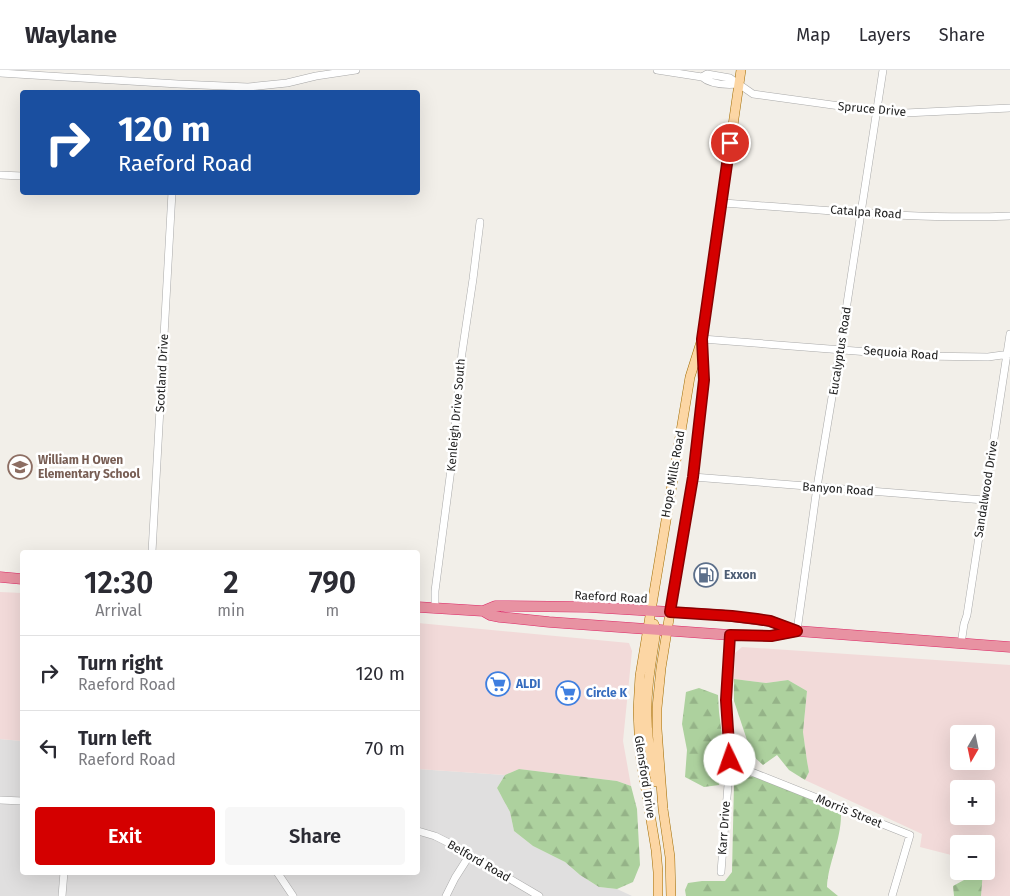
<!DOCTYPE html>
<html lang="en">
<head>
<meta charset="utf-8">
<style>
  :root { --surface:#fff; --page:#f7f7f7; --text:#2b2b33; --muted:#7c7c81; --line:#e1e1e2; --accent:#d40000 }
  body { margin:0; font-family:"Fira Sans",sans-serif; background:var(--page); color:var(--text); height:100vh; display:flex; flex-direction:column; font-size:19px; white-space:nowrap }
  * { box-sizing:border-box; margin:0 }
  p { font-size:16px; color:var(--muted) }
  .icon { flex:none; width:28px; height:28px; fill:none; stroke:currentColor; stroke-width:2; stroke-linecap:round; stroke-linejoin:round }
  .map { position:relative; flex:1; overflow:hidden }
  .details { position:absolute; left:20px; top:480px; width:400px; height:325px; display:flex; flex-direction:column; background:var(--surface); border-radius:5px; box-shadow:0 5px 20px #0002 }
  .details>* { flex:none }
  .hud { position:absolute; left:20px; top:20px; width:400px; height:105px; border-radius:5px; box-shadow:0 5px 20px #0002; background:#1a4fa0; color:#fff; overflow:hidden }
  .needle { width:32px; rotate:189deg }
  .controls { position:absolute; left:950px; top:655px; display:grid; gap:10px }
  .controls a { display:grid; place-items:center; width:45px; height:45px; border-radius:5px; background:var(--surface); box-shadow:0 5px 20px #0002; font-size:25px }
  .pin { position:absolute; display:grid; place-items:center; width:42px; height:42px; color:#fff; margin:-21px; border:2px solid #fff; border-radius:50%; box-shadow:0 1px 5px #0007 }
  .me { position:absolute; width:55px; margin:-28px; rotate:357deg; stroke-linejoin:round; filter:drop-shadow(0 0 4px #0008) }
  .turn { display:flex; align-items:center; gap:18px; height:105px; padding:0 15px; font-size:22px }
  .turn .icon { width:65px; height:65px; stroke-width:2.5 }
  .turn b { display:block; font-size:35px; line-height:42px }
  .eta { display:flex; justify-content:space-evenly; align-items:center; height:85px; text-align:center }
  .eta b { font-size:30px; font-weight:600; line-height:35px }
  .action { display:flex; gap:10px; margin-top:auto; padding:10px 15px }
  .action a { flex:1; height:58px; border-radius:5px; background:var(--accent); color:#fff; font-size:20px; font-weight:600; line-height:58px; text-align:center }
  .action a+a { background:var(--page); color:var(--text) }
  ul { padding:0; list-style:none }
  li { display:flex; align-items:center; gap:15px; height:75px; padding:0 15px; border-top:1px solid var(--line) }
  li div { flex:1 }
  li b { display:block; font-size:19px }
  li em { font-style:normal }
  header { display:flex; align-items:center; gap:30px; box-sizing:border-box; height:70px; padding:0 25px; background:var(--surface); border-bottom:1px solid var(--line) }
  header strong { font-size:24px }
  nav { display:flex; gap:28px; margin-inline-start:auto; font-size:18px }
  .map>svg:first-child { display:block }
  .residential { fill:#e0dfdf }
  .commercial { fill:#f2dad9; fill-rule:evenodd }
  .forest { fill:url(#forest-firs) }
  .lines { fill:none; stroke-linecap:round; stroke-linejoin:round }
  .minor-casing { stroke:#a9a9a9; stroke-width:8 }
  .major-casing { stroke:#a06b00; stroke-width:10 }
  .highway-casing { stroke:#dc2a67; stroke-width:11 }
  .minor { stroke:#fff; stroke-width:7 }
  .major { stroke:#fcd6a4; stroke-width:9 }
  .highway { stroke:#e892a2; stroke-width:10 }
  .route-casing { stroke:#8a0000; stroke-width:12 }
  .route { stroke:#d40000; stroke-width:9 }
  .labels { text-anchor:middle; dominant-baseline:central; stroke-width:5; stroke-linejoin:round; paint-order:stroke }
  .street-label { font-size:12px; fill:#222; stroke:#fff }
  .education-label { font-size:12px; font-weight:bold; fill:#785e54; stroke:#fff; text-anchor:start }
  .service-label { font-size:12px; font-weight:bold; fill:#4e5e75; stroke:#fff; text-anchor:start }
  .shop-label { font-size:12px; font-weight:bold; fill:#366cbe; stroke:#fff; text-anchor:start }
</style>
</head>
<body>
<header>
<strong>Waylane</strong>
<nav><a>Map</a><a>Layers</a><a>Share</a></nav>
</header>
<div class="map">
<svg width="1010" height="826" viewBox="0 0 1010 826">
  <defs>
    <pattern id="forest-firs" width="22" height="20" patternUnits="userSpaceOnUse" patternTransform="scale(1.25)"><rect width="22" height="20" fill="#add19e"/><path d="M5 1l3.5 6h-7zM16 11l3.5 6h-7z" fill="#95b388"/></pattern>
  </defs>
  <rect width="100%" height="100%" fill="#f2efe9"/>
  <path class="residential" d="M0 669 22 671V802H418V699L505 705 497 718 510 742 514 761 533 776 565 792 580 805 599 817 617 819 632 826H0Z"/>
  <path class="commercial" d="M0 522 22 523V671L0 669Z
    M418 553 629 573 632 581 623 671 631 716 617 711 519 699 505 705 418 699Z
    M742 577 1010 595V826H981L983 801H986V774H959V787L920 777 922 764 805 710 809 702 807 691 803 662 807 621 788 610 766 613 734 609 735 583ZM959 664H986V691H959ZM959 719H986V746H959Z"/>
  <path class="forest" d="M734 609 766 613 788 610 807 621 803 662 807 691 809 702 805 710 789 700 777 685 763 695 752 685 734 631Z
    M699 618 718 625 719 642 725 689 720 707 719 715 704 717 685 707 687 680 682 654 686 622Z
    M519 699 617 711 631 716 637 739 640 795 633 812 617 819 599 817 580 805 565 792 533 776 514 761 510 742 497 718 505 705Z
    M738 705 756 707 837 739 841 745C841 771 828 793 827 817L838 826H686L685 820 688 813 702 811H725L732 802 734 713Z
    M971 801H983L981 826H954L953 816 964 810Z"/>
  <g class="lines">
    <g class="minor-casing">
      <path id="minor" d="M657 0 702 7 707 4 730 8 753 24 876 41 905 43 1010 38
        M0 3 178 14 248 17 287 13 316 6 356 0
        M702 7C711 15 727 15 739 14
        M0 105 22 106
        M722 133C817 139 914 150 1010 146
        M702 269 920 286 988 287 1010 284
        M693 407 984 430
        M152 482 172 122
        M435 538V521L451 399 462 283 473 209 480 152
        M797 561 817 417 840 279 883 0
        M961 574 964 554 967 545 1010 264
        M729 693 910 765 892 826
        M0 730 22 731
        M418 761 435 766 447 772 539 826
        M277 802 293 826
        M721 802 730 690 726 630 730 565
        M62 826 64 802
        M446 826 455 808 469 786"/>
    </g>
    <g class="major-casing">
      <path id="major" d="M654 554 656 560C652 589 646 617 647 646 647 668 651 690 656 712
        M658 826V802L656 780 640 684 638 640 640 606 690 307 702 269 741 0
        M671 826 670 787 663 739 659 687 657 659V638L661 598 667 561 693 407 704 310 702 276"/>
    </g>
    <g class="highway-casing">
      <path id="highway" d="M0 507 22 509
        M418 537 483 541 495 536H509L588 537 721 545 770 551 796 561
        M483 541 490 545 500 547 549 552 730 565 771 566 797 561 1010 577"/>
    </g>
    <use href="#minor" class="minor"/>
    <use href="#major" class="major"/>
    <use href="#highway" class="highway"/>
  </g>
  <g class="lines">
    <g class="route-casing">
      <path id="route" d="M730 690 726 630 730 565 771 566 797 561 770 551 757 549 732 546 670 542 693 407 704 310 702 269 730 73"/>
    </g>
    <use href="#route" class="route"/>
  </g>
  <defs>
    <g id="school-ring" transform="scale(1.25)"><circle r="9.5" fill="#fff" stroke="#8d6e63" stroke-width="1.5"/><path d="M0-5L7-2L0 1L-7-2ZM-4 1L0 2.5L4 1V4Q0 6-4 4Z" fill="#8d6e63"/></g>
    <g id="fuel-ring" transform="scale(1.25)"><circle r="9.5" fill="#fff" stroke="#5c6f8a" stroke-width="1.5"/><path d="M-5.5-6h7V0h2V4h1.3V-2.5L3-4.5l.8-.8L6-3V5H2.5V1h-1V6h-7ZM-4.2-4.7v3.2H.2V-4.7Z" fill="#5c6f8a"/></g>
    <g id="supermarket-ring" transform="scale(1.25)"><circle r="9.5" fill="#fff" stroke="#3f7fe0" stroke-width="1.5"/><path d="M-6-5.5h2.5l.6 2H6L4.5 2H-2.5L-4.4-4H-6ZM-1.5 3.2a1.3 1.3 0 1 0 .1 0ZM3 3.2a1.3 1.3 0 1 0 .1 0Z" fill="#3f7fe0"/></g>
  </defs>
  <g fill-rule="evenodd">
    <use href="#school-ring" x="20" y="397"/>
    <use href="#fuel-ring" x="706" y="505"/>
    <use href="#supermarket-ring" x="498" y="614"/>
    <use href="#supermarket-ring" x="568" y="623"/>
  </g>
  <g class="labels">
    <g class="street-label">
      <text transform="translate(872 39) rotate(5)">Spruce Drive</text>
      <text transform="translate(866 142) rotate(4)">Catalpa Road</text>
      <text transform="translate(840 281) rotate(-81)">Eucalyptus Road</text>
      <text transform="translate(901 283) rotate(4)">Sequoia Road</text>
      <text transform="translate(162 303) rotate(-87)">Scotland Drive</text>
      <text transform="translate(456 345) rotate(-85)">Kenleigh Drive South</text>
      <text transform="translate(673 404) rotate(-80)">Hope Mills Road</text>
      <text transform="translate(838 419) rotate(4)">Banyon Road</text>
      <text transform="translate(986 419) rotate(-81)">Sandalwood Drive</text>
      <text transform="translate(611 527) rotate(3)">Raeford Road</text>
      <text transform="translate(645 707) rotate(81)">Glensford Drive</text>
      <text transform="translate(849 741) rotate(22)">Morris Street</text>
      <text transform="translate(724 758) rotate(-86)">Karr Drive</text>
      <text transform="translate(479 791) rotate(30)">Belford Road</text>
    </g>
    <g class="education-label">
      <text x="38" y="390">William H Owen<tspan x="38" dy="14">Elementary School</tspan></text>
    </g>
    <g class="service-label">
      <text x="724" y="505">Exxon</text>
    </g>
    <g class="shop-label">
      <text x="516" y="614">ALDI</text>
      <text x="586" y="623">Circle K</text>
    </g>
  </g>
</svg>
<div class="controls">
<a><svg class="needle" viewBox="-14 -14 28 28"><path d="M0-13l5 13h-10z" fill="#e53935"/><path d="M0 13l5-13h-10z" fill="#7c7c81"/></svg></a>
<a>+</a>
<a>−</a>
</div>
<div class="pin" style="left:730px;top:73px;background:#d93025"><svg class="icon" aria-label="arrive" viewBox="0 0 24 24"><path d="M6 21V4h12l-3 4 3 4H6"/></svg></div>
<svg class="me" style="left:730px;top:690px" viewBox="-20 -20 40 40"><circle r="19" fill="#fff"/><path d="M0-13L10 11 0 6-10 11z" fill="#d40000"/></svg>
<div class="hud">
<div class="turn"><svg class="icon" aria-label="right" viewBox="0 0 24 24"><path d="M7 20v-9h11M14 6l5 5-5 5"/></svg><div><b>120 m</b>Raeford Road</div></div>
</div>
<section class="details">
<div class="eta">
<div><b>12:30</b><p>Arrival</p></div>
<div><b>2</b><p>min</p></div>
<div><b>790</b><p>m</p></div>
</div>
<ul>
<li><svg class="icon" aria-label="right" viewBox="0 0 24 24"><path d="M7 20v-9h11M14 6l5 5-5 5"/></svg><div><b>Turn right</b><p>Raeford Road</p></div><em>120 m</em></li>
<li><svg class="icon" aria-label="left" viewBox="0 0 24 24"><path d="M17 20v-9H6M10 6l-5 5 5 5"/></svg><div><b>Turn left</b><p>Raeford Road</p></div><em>70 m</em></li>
</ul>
<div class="action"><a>Exit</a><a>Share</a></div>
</section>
</div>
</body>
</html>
